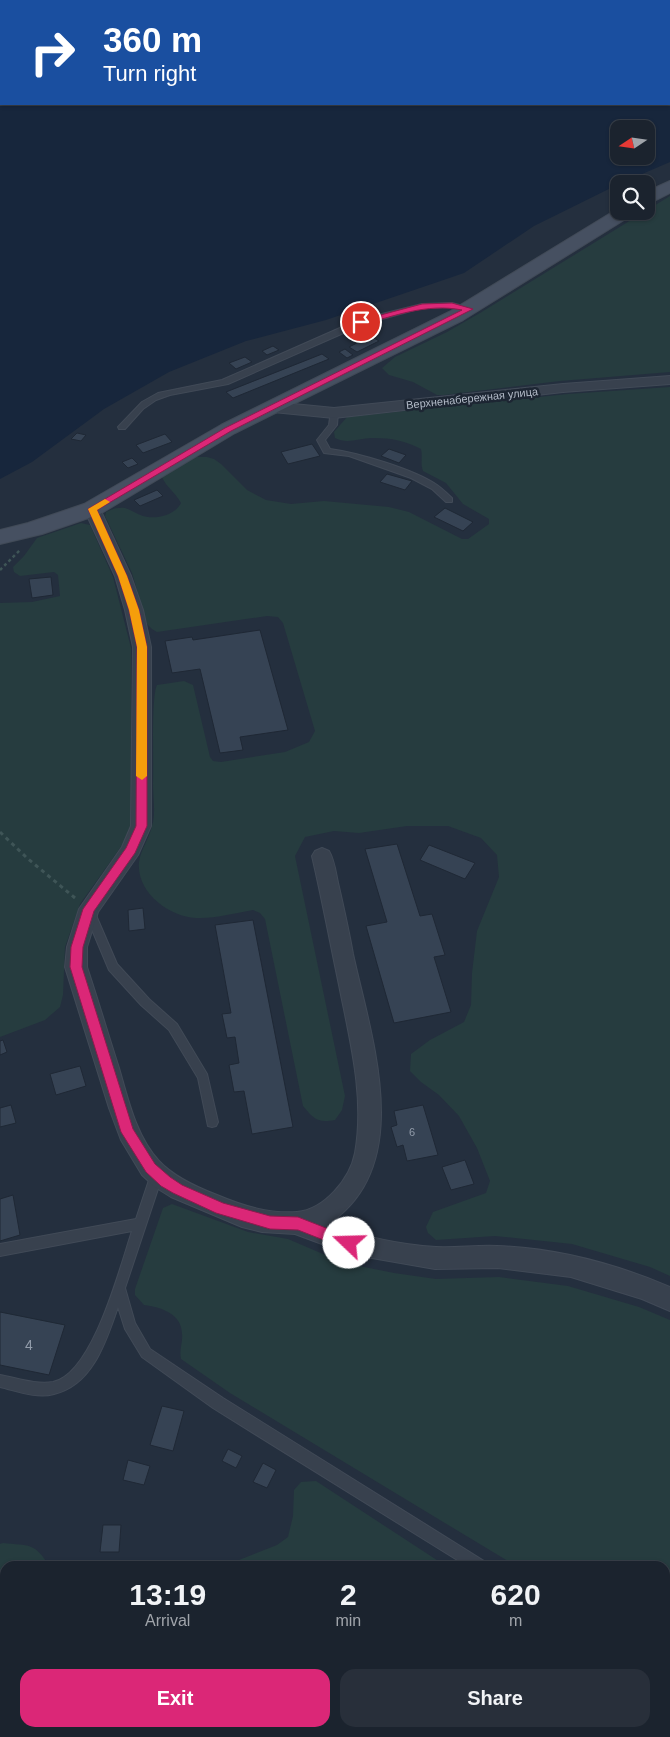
<!DOCTYPE html>
<html lang="en">
<head>
<meta charset="utf-8">
<style>
  :root { --surface:#1b232e; --page:#282f3a; --text:#f1f3f6; --muted:#a0a4aa; --line:#39404a; --accent:#db2777 }
  body { margin:0; font-family:Helvetica,sans-serif; background:var(--page); color:var(--text); height:100vh; display:flex; flex-direction:column; font-size:19px; white-space:nowrap }
  * { box-sizing:border-box; margin:0 }
  p { font-size:16px; color:var(--muted) }
  .icon { flex:none; width:28px; height:28px; fill:none; stroke:currentColor; stroke-width:2; stroke-linecap:round; stroke-linejoin:round }
  .map { position:relative; flex:1; overflow:hidden }
  .panel { position:absolute; left:0px; top:1561px; width:670px; height:176px; display:flex; flex-direction:column; background:var(--surface); border-radius:15px 15px 0 0; box-shadow:0 1px 4px #0004,0 0 0 1px var(--line) }
  .panel>* { flex:none }
  .top-card { position:absolute; left:0px; top:0px; width:670px; height:105px; box-shadow:0 1px 4px #0004,0 0 0 1px var(--line); background:#1a4fa0; color:#fff; overflow:hidden }
  .needle { width:32px; rotate:257deg }
  .buttons { position:absolute; left:610px; top:120px; display:grid; gap:10px }
  .buttons a { display:grid; place-items:center; width:45px; height:45px; border-radius:10px; background:var(--surface); box-shadow:0 1px 4px #0004,0 0 0 1px var(--line); font-size:25px }
  .pin { position:absolute; display:grid; place-items:center; width:42px; height:42px; color:#fff; margin:-21px; border:2px solid #fff; border-radius:50%; box-shadow:0 1px 5px #0007 }
  .me { position:absolute; width:55px; margin:-28px; rotate:291deg; stroke-linejoin:round; filter:drop-shadow(0 0 4px #0008) }
  .turn { display:flex; align-items:center; gap:18px; height:105px; padding:0 20px; font-size:22px }
  .turn .icon { width:65px; height:65px; stroke-width:2.5 }
  .turn b { display:block; font-size:35px; line-height:42px }
  .eta { display:flex; justify-content:space-evenly; align-items:center; height:85px; text-align:center }
  .eta b { font-size:30px; font-weight:600; line-height:35px }
  .action { display:flex; gap:10px; margin-top:auto; padding:10px 20px }
  .action a { flex:1; height:58px; border-radius:15px; background:var(--accent); color:#fff; font-size:20px; font-weight:600; line-height:58px; text-align:center }
  .action a+a { background:var(--page); color:var(--text) }
  .map>svg:first-child { display:block }
  .green { fill:#263c3f }
  .water { fill:#17263c; fill-rule:evenodd }
  .building { fill:#364354; stroke:#1f2835 }
  .lines { fill:none; stroke-linecap:round; stroke-linejoin:round }
  .service-casing { stroke:#414a57; stroke-width:2 }
  .minor-casing { stroke:#414a57; stroke-width:2 }
  .secondary-casing { stroke:#414a57; stroke-width:2 }
  .path-far1 { stroke:#3f5557; stroke-width:2.5; stroke-dasharray:3 3; stroke-linecap:butt }
  .path { stroke:#3f5557; stroke-width:3; stroke-dasharray:4 4; stroke-linecap:butt }
  .service { fill:#38414e; fill-rule:evenodd }
  .minor { fill:#38414e; fill-rule:evenodd }
  .secondary { fill:#465061; fill-rule:evenodd }
  .route { fill:#db2777; stroke:#8e194d }
  .slow { fill:#f59e0b }
  .labels { text-anchor:middle; dominant-baseline:central; stroke-width:5; stroke-linejoin:round; paint-order:stroke }
  .far-street-label { font-size:11px; fill:#b4bcc9; stroke:#1d2633 }
  .number-label { font-size:11px; fill:#929caa }
  .near-number-label { font-size:14px; fill:#929caa }
</style>
</head>
<body>
<div class="map">
<svg width="670" height="1737" viewBox="0 0 670 1737">
  <rect width="100%" height="100%" fill="#242f3e"/>
  <path class="green" d="M670 196V372L560 381 444 395H437L413 382 389 375 382 368 395 357 447 332 480 313Z
    M670 387V1276L650 1267 572 1244 495 1236 436 1240 428 1233 426 1227 433 1212 486 1193 490 1181 477 1148 459 1116 439 1095 421 1082 410 1071 411 1054 430 1040 464 1022 471 1005 472 973 477 931 499 877 497 855 481 838 448 826H407L359 833 334 831 305 837 295 856 345 1096 342 1110 335 1120C317 1123 314 1119 303 1106L265 919 260 913 253 910C235 913 214 919 196 918 169 917 136 892 139 862 141 849 149 839 152 826 156 814 153 797 153 784 154 766 151 697 157 685L184 681 193 685 210 757 213 761 221 762 285 752 309 742 315 731 283 623 278 617 267 616 157 632 152 629 147 624 132 573 105 516 106 512C112 509 118 507 125 508 131 510 137 514 143 516 156 520 175 515 181 503 176 493 166 487 162 477L166 472 194 457H207L214 459 221 464 247 490 266 500 291 504 324 501 389 507 409 512 462 539H468L489 524V519L463 504 446 483 423 471C420 463 423 457 421 449 406 441 391 438 374 438 361 437 348 445 335 438L334 432 347 417 568 394Z
    M81 523 90 525 113 577 131 648V824L123 844 80 904 65 947 63 995 60 1007 45 1020 0 1037V603L32 602 60 596 58 575 54 572 20 576 14 572 13 567 24 556 37 538Z
    M172 1204 248 1232 288 1239 344 1263 394 1273 436 1279 499 1277 568 1286 639 1307 670 1320V1660L665 1657V1566H516L230 1393 181 1359C179 1349 183 1343 182 1334 182 1314 161 1307 144 1305L135 1295V1289L163 1208Z
    M316 1481 446 1566H224L277 1545 288 1537 293 1516 294 1490 301 1482Z
    M3 1543C29 1546 35 1542 49 1566H5V1732H553L560 1737H0V1544Z"/>
  <path class="water" d="M0 0H670V162L619 184 534 226 464 273 326 320 246 341 169 372 104 409 32 462 0 479ZM1 1H669V104H1ZM619 129H646V156H619Z"/>
  <path class="building" d="M364 332 379 341 357 352 349 347 365 339 358 334Z
    M273 346 279 350 267 355 262 351Z
    M345 349 353 355 347 358 339 352Z
    M322 354 329 359 233 398 226 392Z
    M245 357 252 362 236 369 229 363Z
    M77 433 86 435 81 441 71 439Z
    M165 434 172 442 143 453 136 445Z
    M312 444 320 456 288 464 281 452Z
    M389 449 406 455 399 463 381 456Z
    M132 458 138 464 128 468 122 462Z
    M387 474 412 481 405 490 380 482Z
    M157 490 163 496 140 506 134 500Z
    M445 508 473 522 463 531 434 517Z
    M51 577 53 595 32 598 29 579Z
    M260 630 288 730 240 737 243 750 220 753 200 669 172 673 165 641 192 637 193 640Z
    M397 844 420 916 432 914 445 955 434 957 451 1012 394 1023 366 926 387 922 365 849Z
    M429 845 475 863 465 879 420 860Z
    M143 908 145 929 129 931 128 910Z
    M253 920 293 1127 252 1134 244 1091 234 1092 229 1065 239 1063 235 1037 227 1038 222 1014 231 1013 215 925Z
    M3 1040 7 1052 0 1055V1041Z
    M80 1066 86 1086 56 1095 50 1074Z
    M11 1105 16 1123 0 1127V1108Z
    M423 1105 438 1155 407 1161 403 1145 397 1147 391 1127 397 1125 394 1111Z
    M465 1160 474 1184 451 1190 442 1167Z
    M13 1195 20 1235 0 1241V1199Z
    M0 1312 65 1325 49 1375 0 1365Z
    M162 1406 184 1411 173 1451 150 1445Z
    M228 1449 242 1456 236 1468 222 1461Z
    M128 1460 150 1466 144 1485 123 1480Z
    M263 1463 276 1470 267 1488 253 1482Z
    M103 1525H121L119 1552H100Z
    M665 1697 670 1700V1722L664 1737H611L603 1732H665Z"/>
  <g class="lines">
    <g class="service-casing">
      <path id="service" d="M452 303 474 309 470 311 452 307 422 308 364 324 228 384 170 395 156 400 143 409 125 429H119L118 427 142 402 158 393 222 380 358 320 422 304Z
        M331 411H334L338 413 337 425 325 440 330 449C359 453 413 469 437 485 443 489 447 494 452 498V502H446L432 489 411 478 349 456 324 453 317 440 329 425Z
        M90 909 94 910 95 913 117 964 149 999 177 1024 207 1074 218 1122 216 1126 212 1127 208 1126 198 1078 169 1030 141 1005 109 970 85 913 86 910Z
        M157 1169 161 1170 163 1174 125 1288 135 1323 150 1349 223 1398 484 1561 486 1566H467L213 1408 142 1357 125 1329 118 1307C106 1341 93 1385 54 1394 37 1399 17 1391 0 1387V1375C17 1378 36 1385 53 1382 93 1374 120 1267 132 1231L0 1256V1244L136 1219 151 1174 153 1170Z
        M665 1667 670 1669V1684L665 1682Z"/>
    </g>
    <g class="minor-casing">
      <path id="minor" d="M670 376V384L563 392 334 418 273 412 268 410 265 407 268 404 273 402 334 408 563 384Z
        M92 504 98 505 100 509 131 576 143 610 151 647V826L138 855 98 912 87 947V967C98 1000 108 1034 119 1068 128 1099 136 1136 159 1161 174 1177 196 1187 217 1195 243 1206 269 1214 297 1212 324 1210 350 1179 355 1153 365 1097 350 1041 339 985 330 942 322 899 312 856L315 851 322 848 329 851C335 861 336 875 339 887 344 909 349 931 353 954 371 1037 417 1166 328 1224 361 1236 400 1245 436 1247 456 1248 477 1245 497 1246 556 1248 616 1264 670 1287V1311L642 1299 571 1277 498 1268 435 1269 349 1254 295 1234 262 1232 242 1227 171 1197 155 1187 142 1175 121 1140 109 1108 65 967 67 947 79 909 122 847 131 826 133 647 125 610 115 576 84 509 86 505Z"/>
    </g>
    <g class="secondary-casing">
      <path id="secondary" d="M670 181V193L646 205V192Z
        M619 208V211H635L632 215 463 320 235 433 100 514 42 534 0 544V530L28 523 84 504 221 425 449 312Z"/>
    </g>
    <path class="path-far1" d="M0 570 20 550"/>
    <path class="path" d="M0 832 27 858 75 898"/>
    <use href="#service" class="service"/>
    <use href="#minor" class="minor"/>
    <use href="#secondary" class="secondary"/>
  </g>
  <path class="route" d="M452 303 473 309 231 431 97 510 127 576 139 610 147 647V826L135 853 94 911 83 947 82 967 133 1129 155 1164 170 1177 182 1185 223 1203 270 1216 298 1217 354 1239 356 1243 354 1248 349 1250 298 1230 270 1229 216 1213 173 1193 161 1186 146 1172 121 1132 70 967 71 947 83 909 126 848 136 826 137 647 129 610 118 576 88 509 225 428 462 310C427 303 394 316 361 325L358 324V321L422 304Z"/>
  <path class="slow" d="M105 499 110 502 97 510 127 576 139 610 147 647V776L142 780 136 776 137 647 129 610 118 576 88 509Z"/>
  <g class="labels">
    <g class="far-street-label">
      <text transform="translate(472 398) rotate(-6)">Верхненабережная улица</text>
    </g>
    <g class="number-label">
      <text x="412" y="1132">6</text>
    </g>
    <g class="near-number-label">
      <text x="29" y="1345">4</text>
    </g>
  </g>
</svg>
<div class="buttons">
<a><svg class="needle" viewBox="-14 -14 28 28"><path d="M0-13l5 13h-10z" fill="#e53935"/><path d="M0 13l5-13h-10z" fill="#a0a4aa"/></svg></a>
<a><svg class="icon" aria-label="search" viewBox="0 0 24 24"><circle cx="10" cy="10" r="6"/><path d="M15 15l6 6"/></svg></a>
</div>
<div class="pin" style="left:361px;top:322px;background:#d93025"><svg class="icon" aria-label="arrive" viewBox="0 0 24 24"><path d="M6 21V4h12l-3 4 3 4H6"/></svg></div>
<svg class="me" style="left:349px;top:1243px" viewBox="-20 -20 40 40"><circle r="19" fill="#fff"/><path d="M0-13L10 11 0 6-10 11z" fill="#db2777"/></svg>
<div class="top-card">
<div class="turn"><svg class="icon" aria-label="right" viewBox="0 0 24 24"><path d="M7 20v-9h11M14 6l5 5-5 5"/></svg><div><b>360 m</b>Turn right</div></div>
</div>
<section class="panel">
<div class="eta">
<div><b>13:19</b><p>Arrival</p></div>
<div><b>2</b><p>min</p></div>
<div><b>620</b><p>m</p></div>
</div>
<div class="action"><a>Exit</a><a>Share</a></div>
</section>
</div>
</body>
</html>
